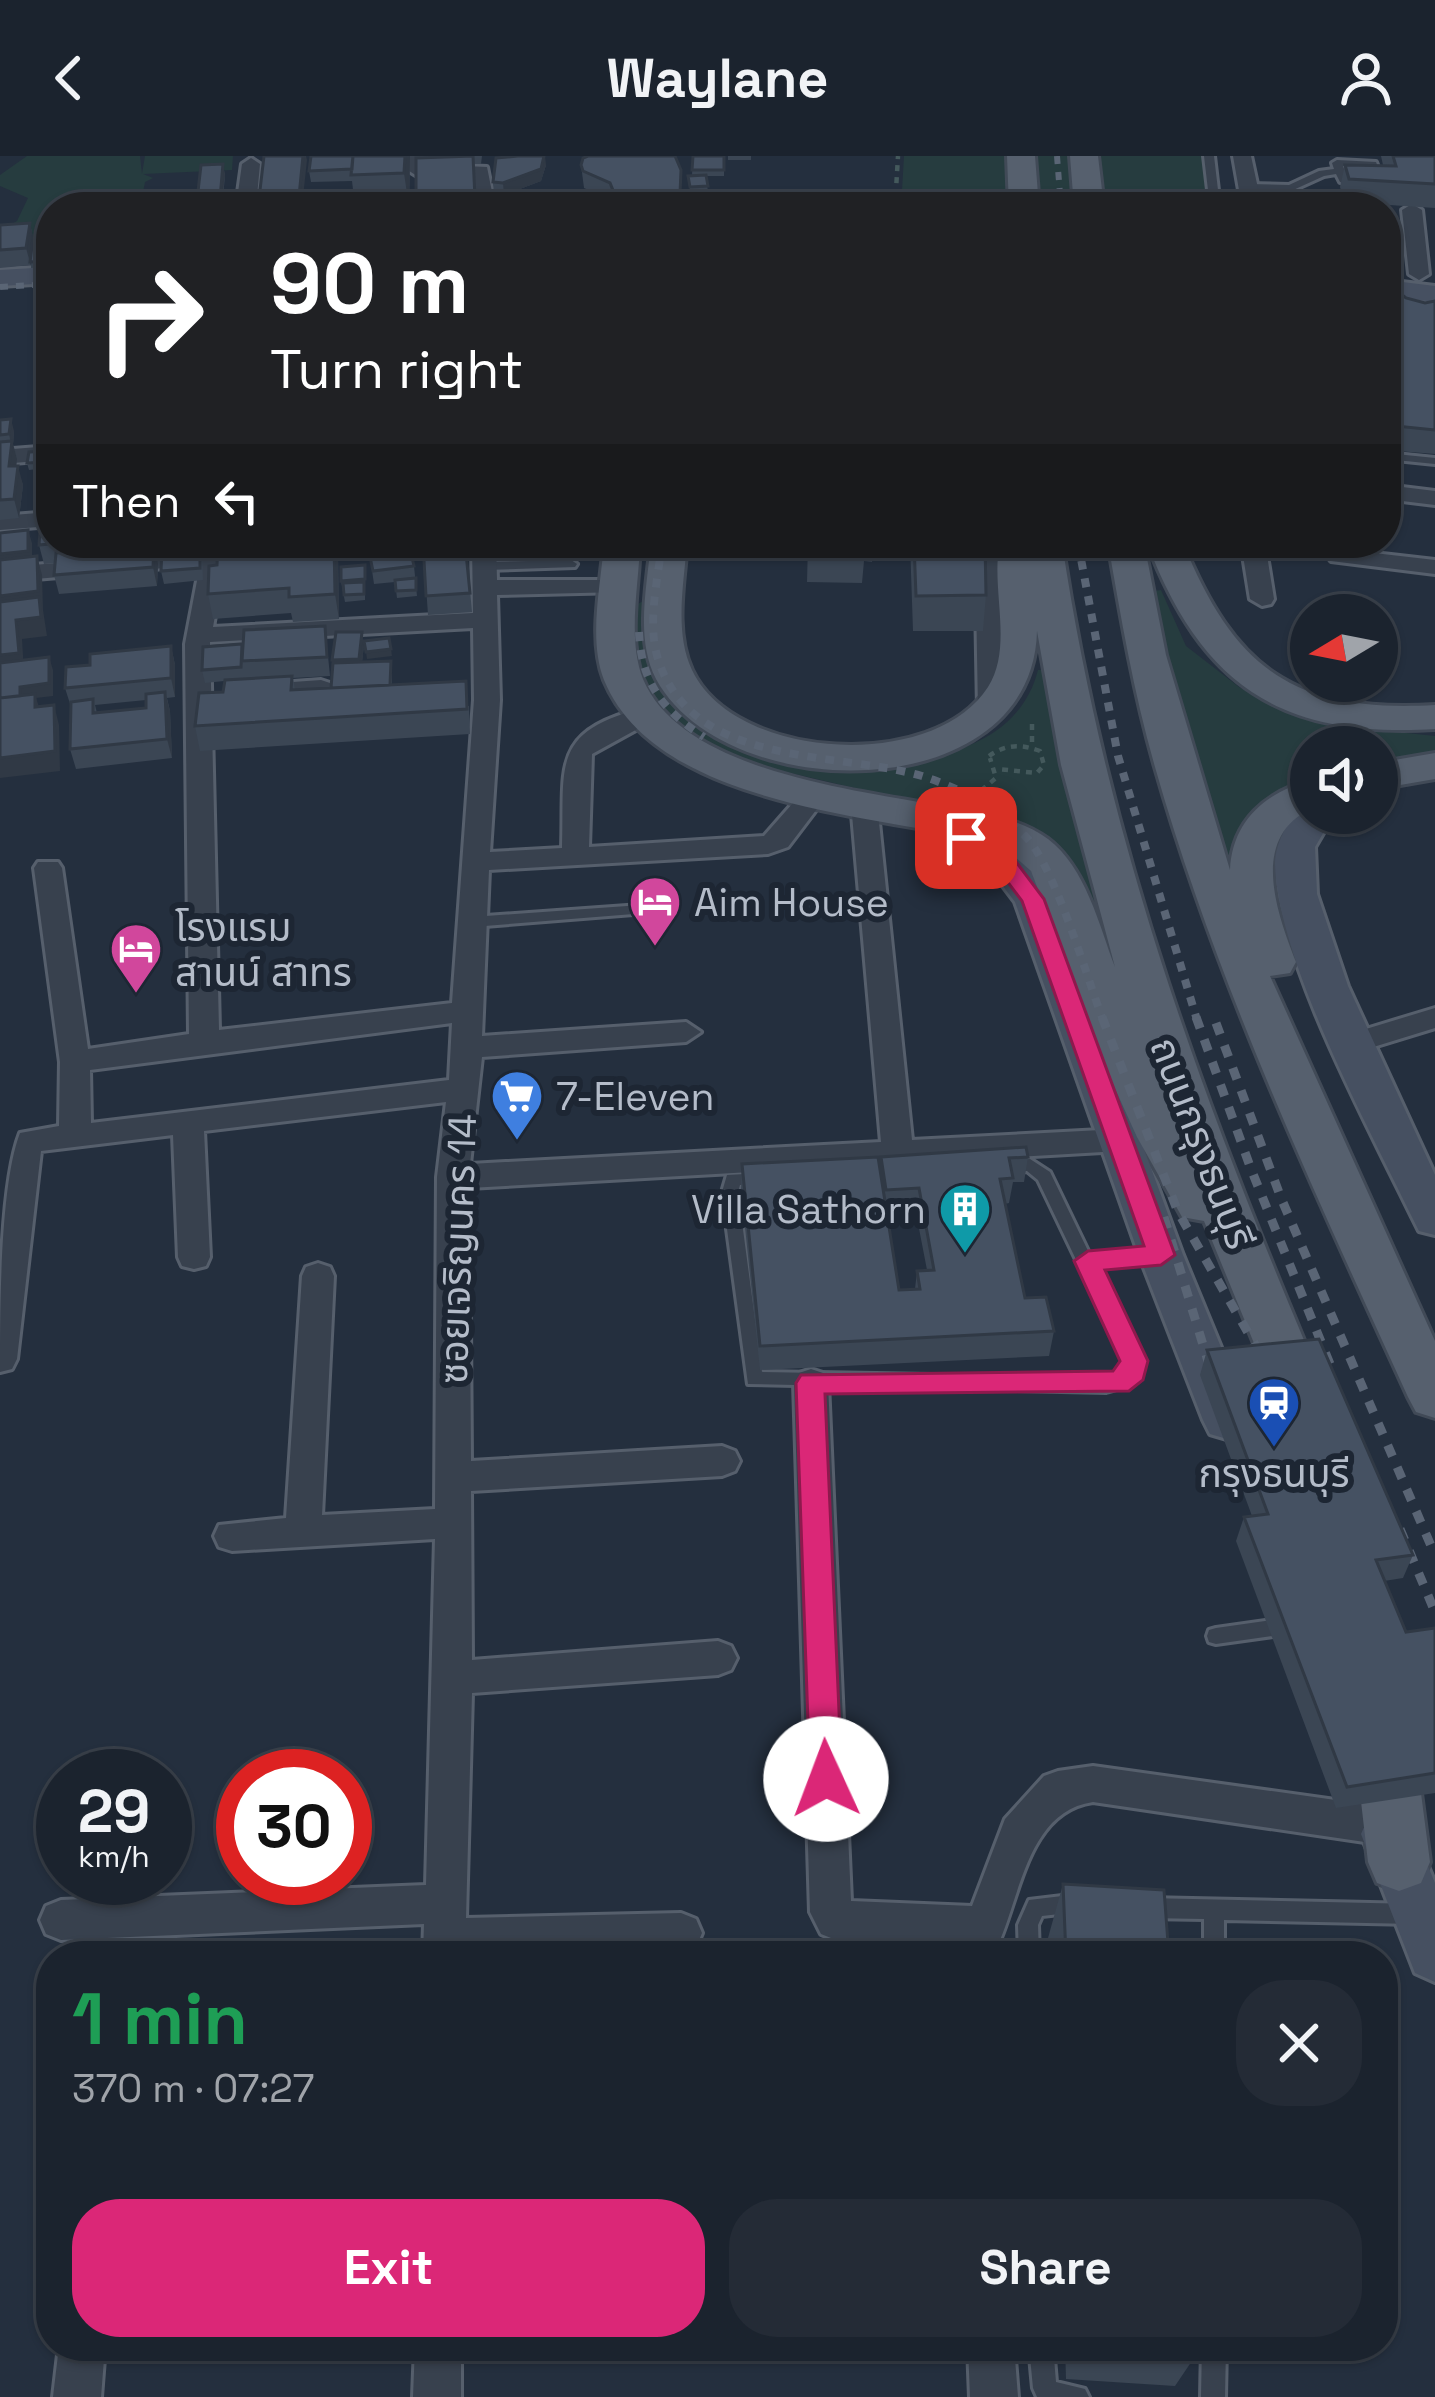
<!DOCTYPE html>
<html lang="en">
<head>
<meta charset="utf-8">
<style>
  :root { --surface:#1b232e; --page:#242b36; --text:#f1f3f6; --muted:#a0a4aa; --line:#39404a; --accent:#db2777 }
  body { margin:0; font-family:"Space Grotesk","Noto Sans Thai",sans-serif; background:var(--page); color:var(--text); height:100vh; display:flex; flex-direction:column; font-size:45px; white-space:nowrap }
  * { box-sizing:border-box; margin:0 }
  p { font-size:39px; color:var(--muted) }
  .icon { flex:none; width:66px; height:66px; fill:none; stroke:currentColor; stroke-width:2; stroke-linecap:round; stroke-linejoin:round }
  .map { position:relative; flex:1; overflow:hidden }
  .panel { position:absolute; left:36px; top:1785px; width:1362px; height:420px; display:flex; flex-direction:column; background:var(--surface); border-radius:48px; box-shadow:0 3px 9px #0004,0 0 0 3px var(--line) }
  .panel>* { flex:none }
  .guide { position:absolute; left:36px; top:36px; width:1365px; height:366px; border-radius:48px; box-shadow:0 3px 9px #0004,0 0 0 3px var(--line); background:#202124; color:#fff; overflow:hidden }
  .needle { width:78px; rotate:260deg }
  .tools { position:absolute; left:1290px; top:438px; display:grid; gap:24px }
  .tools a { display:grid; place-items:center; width:108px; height:108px; border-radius:50%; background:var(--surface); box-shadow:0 3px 9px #0004,0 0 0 3px var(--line); font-size:60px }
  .speed { position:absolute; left:36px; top:1593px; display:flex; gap:24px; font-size:60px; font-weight:700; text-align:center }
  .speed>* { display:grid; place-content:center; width:156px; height:156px; border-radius:50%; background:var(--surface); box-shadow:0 3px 9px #0004,0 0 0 3px var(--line); line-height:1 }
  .speed small { font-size:30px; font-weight:400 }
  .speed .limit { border:18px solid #d22; background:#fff; color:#111 }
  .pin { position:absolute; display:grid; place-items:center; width:102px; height:102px; color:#fff; margin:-51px; border-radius:24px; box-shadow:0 6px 18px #0006 }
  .me { position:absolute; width:132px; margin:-66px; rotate:358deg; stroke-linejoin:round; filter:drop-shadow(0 0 9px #0008) }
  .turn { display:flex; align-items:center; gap:42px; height:252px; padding:0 36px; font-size:54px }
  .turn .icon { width:156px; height:156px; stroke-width:2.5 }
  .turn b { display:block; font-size:84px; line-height:102px }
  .then { display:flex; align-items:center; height:114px; padding:0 36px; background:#0003; gap:24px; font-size:45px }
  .round { display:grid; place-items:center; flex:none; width:126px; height:126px; border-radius:48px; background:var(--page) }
  .head { display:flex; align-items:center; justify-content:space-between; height:204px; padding:0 36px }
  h1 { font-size:72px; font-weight:600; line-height:90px; color:#1e9e55 }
  .primary-button { display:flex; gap:24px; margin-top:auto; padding:24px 36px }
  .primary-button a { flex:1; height:138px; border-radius:48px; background:var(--accent); color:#fff; font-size:48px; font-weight:600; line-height:138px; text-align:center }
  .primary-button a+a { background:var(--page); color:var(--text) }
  header { display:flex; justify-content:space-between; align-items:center; height:156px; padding:0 36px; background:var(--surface); font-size:54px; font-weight:600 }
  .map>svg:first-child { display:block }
  .green { fill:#263c3f }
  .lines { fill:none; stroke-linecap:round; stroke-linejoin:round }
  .lane-casing { stroke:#565f6c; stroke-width:6 }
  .street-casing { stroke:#565f6c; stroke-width:6 }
  .secondary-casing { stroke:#565f6c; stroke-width:6 }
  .primary-casing { stroke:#414a57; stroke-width:6 }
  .path { stroke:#44595c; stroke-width:4.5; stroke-dasharray:6 6; stroke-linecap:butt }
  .lane { fill:#38414e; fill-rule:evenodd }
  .street { fill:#38414e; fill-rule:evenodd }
  .secondary { fill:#465061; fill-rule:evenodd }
  .primary { fill:#56606e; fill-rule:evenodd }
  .rail-far2 { stroke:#5a6575; stroke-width:6; stroke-dasharray:8 8; stroke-linecap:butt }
  .rail-far1 { stroke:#5a6575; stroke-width:8; stroke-dasharray:9 9; stroke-linecap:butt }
  .rail { stroke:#5a6575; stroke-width:9; stroke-dasharray:12 12; stroke-linecap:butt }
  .wall { fill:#3b4654; fill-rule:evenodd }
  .shaded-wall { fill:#303945 }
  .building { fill:#455162; stroke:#303945; stroke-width:3 }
  .route { fill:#db2777; stroke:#8e194d; stroke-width:3 }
  .labels { text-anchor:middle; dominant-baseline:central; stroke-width:12; stroke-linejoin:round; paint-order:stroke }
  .poi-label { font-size:39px; fill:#b4bcc9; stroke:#1d2633; text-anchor:start }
  .street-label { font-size:39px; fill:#b4bcc9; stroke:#1d2633 }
</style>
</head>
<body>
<header><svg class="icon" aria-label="back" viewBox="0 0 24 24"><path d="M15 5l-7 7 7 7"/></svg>Waylane<svg class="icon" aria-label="person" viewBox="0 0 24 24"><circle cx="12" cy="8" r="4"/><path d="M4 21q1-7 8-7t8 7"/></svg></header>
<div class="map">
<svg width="1435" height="2241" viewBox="0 0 1435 2241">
  <rect width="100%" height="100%" fill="#242f3e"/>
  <path class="green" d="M27 0H140L142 18 145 0H233L232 14 143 18 153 22 145 26 140 51H51V91L0 88V75L17 65 28 42 0 30V19Z
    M904 0H1212L1221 51H901Z
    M1161 434 1186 490 1239 531 1280 552 1341 570 1435 580V597L1377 613V591H1311V632L1231 711 1220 708 1147 436Z
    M647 443 717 568 905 607C963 597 1022 577 1038 514H1046L1133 849 1021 671 727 602 663 561 631 515 634 450Z"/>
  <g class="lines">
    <g class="lane-casing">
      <path id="lane" d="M1204 0H1214L1220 51H1210Z
        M1337 4 1376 6 1383 24 1378 27H1343L1340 26 1336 18 1324 20 1291 35 1248 34 1243 31 1248 28 1289 29 1319 15 1334 13 1332 7ZM1343 10 1369 11 1372 21H1347Z
        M1386 297 1435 302V308L1386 303Z
        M571 404 577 408 575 411 484 414 478 410 484 406Z
        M641 749 648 754 646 757 472 771 465 766 472 761Z
        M1030 1003 1050 1016 1090 1099 1158 1093 1166 1099 1158 1105 1096 1111 1143 1206C1140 1228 1125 1231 1106 1236L748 1228 722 1036 727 1019ZM1027 1015 1038 1024 1125 1206C1124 1218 1117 1219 1106 1222L762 1216 738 1036 740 1029Z
        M1287 1462 1294 1464 1296 1470 1294 1476 1287 1478 1216 1488 1209 1486 1207 1480 1209 1474 1216 1472Z
        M1079 1738 1086 1741 1089 1748 1086 1755 1042 1760 1038 1769 1039 1800H1019L1018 1769 1029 1744Z
        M1147 1742 1415 1748 1422 1751 1425 1758 1422 1765 1415 1768 1224 1764V1800H1204V1763L1147 1762 1140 1759 1137 1752 1140 1745Z
        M1029 2190H1053L1056 2226 1085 2233 1089 2241H1037L1033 2232Z
        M1202 2190H1226L1225 2241H1201Z"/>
    </g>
    <g class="street-casing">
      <path id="street" d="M405 0H423L422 8 487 11 495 51H475L471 20H417L403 11Z
        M1233 0H1251L1262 51H1242Z
        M251 2 260 8 256 51H236L242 8Z
        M1412 48 1422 54 1429 118 1419 124 1409 118 1402 54Z
        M51 290V304L0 308V294Z
        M1386 329 1435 335V349L1386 343Z
        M51 356V370L0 374V360Z
        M204 387H228L213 471 473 457 472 387H496L497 424H630L633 429 621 436 497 439 500 544 490 696 562 692C565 611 549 576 643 552L652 555 656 560 652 565 592 598 589 691 764 680 807 631 816 629 829 637 788 691 768 698 489 714 482 880 686 866 701 876 686 886 482 901 470 1008 881 986 851 647 864 639 877 647 912 984 1120 973 1131 976 1136 984 1131 992 1120 995 469 1032 471 1305 722 1290 735 1295 740 1305 735 1315 722 1320 471 1335 472 1504 718 1485 731 1490 737 1502 731 1514 718 1519 472 1537 466 1762 681 1757 696 1763 702 1777 696 1791 681 1797 423 1800 424 1768 61 1784 46 1778 40 1764 46 1750 61 1744 426 1729 435 1383 232 1395 219 1391 214 1380 219 1369 286 1362 302 1120 306 1111 318 1107 330 1111 334 1120 322 1359 435 1353 437 1021 446 946 204 975 210 1101 206 1110 194 1113 182 1110 178 1101 173 979 41 995 17 1203 12 1213 0 1216C0 1153 0 1029 20 977L59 970 60 906 34 712 38 706H58L62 712 88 893 189 878 185 488 200 409 0 426V412L203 394ZM473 472 474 544 452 847 219 874 210 486ZM452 867 449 924 91 967 90 914Z
        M975 387H999L1004 554 991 562 978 554Z
        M1241 387H1265L1274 443 1271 448 1262 450 1250 443Z
        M1339 393 1435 404V418L1331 405 1327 400Z
        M321 524 330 527 334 532 330 537 252 545 239 537 252 529Z
        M1435 852V872L1354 897 1339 887 1343 880Z
        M811 1213 823 1217 828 1227 851 1745 972 1750 1005 1663 1044 1620 1058 1615 1093 1610 1385 1651 1399 1657 1405 1670 1399 1683 1385 1689 1093 1646C1030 1655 1021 1734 1000 1784L985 1790 836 1784 821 1778 810 1756 794 1227 799 1217Z
        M59 2190H105L101 2241H53Z
        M415 2190H461V2241H413Z
        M968 2190H1014L1018 2241H970Z"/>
    </g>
    <g class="secondary-casing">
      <path id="secondary" d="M51 111V127L0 130V114Z
        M1386 124 1435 130V146L1386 140Z
        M1311 647V657H1335L1315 691 1317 738 1348 830 1435 1019V1079L1419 1075 1413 1063C1369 972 1278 806 1275 708 1275 686 1291 655 1311 647Z
        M933 649 946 653 1019 699 1052 743 1183 1099 1251 1264 1244 1278 1227 1283 1210 1278 1203 1264 1139 1099 1015 746 993 717 920 669 915 661 920 653Z
        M1388 1652 1407 1660 1435 1727V1826L1415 1817 1361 1678 1369 1660Z"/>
    </g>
    <g class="primary-casing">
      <path id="primary" d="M1007 0H1035L1039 51H1009Z
        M1070 0H1098L1104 51H1074Z
        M604 387H640C639 429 627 483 643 523 681 614 850 633 935 649 972 655 1017 660 1048 683 1086 712 1099 769 1115 811L1061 609 1037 475C1033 652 726 652 656 523 635 483 647 430 651 387H687C684 427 674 476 692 514 735 605 934 616 988 531 1014 490 990 431 1000 387H1062C1109 699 1208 960 1331 1248L1323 1263 1304 1270 1285 1263 1204 1065 1182 1061 1137 981 1112 926 1031 715 1013 699 979 684C866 658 655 648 604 524 588 483 601 429 604 387Z
        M1108 387H1144L1166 499 1230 714C1232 665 1266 636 1311 624V653C1249 682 1277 757 1296 806L1290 817 1270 820 1435 1185V1262L1416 1256 1408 1241C1314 1035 1217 829 1155 611 1134 538 1121 462 1108 387Z
        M1147 387H1183C1235 514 1295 557 1435 549V573C1280 582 1202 530 1147 387Z
        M1435 597V623L1377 633V607Z
        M1383 1549 1404 1557 1413 1576 1430 1706 1421 1727 1399 1735 1377 1727 1368 1706 1353 1576 1362 1557Z"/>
    </g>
    <path class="path" d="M895 51 898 0
      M1032 568V592
      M989 600C1006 588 1021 588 1040 595L1044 609 1037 617 997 613
      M972 642 996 622 990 602"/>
    <use href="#lane" class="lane"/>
    <use href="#street" class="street"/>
    <use href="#secondary" class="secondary"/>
    <use href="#primary" class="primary"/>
    <path class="rail-far2" d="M1057 0 1061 51
      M0 131 51 128"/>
    <path class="rail-far1" d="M662 387C658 424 646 469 659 506 695 612 836 595 922 620 960 632 996 652 1025 680 1054 708 1087 822 1103 864
      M1078 387 1118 600 1197 864
      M639 476C641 526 663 555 704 581"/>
    <path class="rail" d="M1102 861 1178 1056 1268 1211
      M1196 861 1251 1013 1332 1213
      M1216 867 1281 1042 1435 1399
      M1164 1061 1211 1215
      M1400 1373 1435 1456"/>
  </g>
  <path class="wall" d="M311 0H410L409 51H355L352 25 311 26 309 15Z
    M420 0H482L481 8H474L476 49 417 51Z
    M693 0H724V20H706L708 36 690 35 688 20 692 19Z
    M728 0H751V4H728Z
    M1381 0H1435V52L1344 46 1340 31 1345 9H1383Z
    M223 8 225 20 222 51H198L197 44Z
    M546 9 541 25 504 39 494 38 493 26Z
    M581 9 681 51H614L611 44 584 32Z
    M30 67 33 83 51 93V111L31 112V109L0 112V69Z
    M1386 126 1406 142 1425 147 1435 145V298L1386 294Z
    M51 255V287L38 286 35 273Z
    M0 264 14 275 13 288 17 303 16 310 23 329 19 362 0 364Z
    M51 294V387H103L102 393 158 408 157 430 59 438 54 419 55 407 44 408 39 389 41 352 35 334 38 313 29 314 27 307Z
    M163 387H205V399H202L203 424 164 428 161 415Z
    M337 387H359L360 399 338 401Z
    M383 387 413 396 402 398 414 410 417 440 397 442 395 426 374 428 370 401 386 400Z
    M423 387H467L468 392H466L472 456 428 459Z
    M494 387H535V400L495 402Z
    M539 387H597V398L540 400Z
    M808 387H874L872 406 864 405 862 427 807 426Z
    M910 387H985L986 439 983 475H913Z
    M338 398 339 463 293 466 291 457 213 463 208 438 217 409Z
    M365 409V444L345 446 341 425Z
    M325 470 330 520 293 522 295 534 331 532 332 504 362 476 364 489 362 506 392 518V529L469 550 470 578 200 595 195 570 223 536 224 525 205 527 202 514Z
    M171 490 175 509V541L167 542 170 555 172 602 76 613 70 593 71 551 65 532 90 509ZM146 544V551L97 557 95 549Z
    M881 1001H1028L1024 1026H1013L1009 1047 1005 1048 1025 1142 1054 1175 1049 1200 760 1214 741 1033 742 1008 880 1013ZM916 1057 927 1114 917 1115 915 1133 899 1134 887 1059Z
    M1207 1194 1413 1399 1403 1422 1384 1425 1406 1476 1435 1472V1637L1336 1652 1236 1385 1244 1361 1252 1360 1200 1219Z
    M1063 1728 1169 1800H1048V1782Z
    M1065 2190H1200V2193L1175 2230 1066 2223Z"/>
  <path class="shaded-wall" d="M303 0H306L307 4 302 51H298Z
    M405 0H410L409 51 404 17Z
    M545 0 546 9 541 25 504 39 503 27Z
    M223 8 225 20 221 51 220 43Z
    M681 14V51H673V40Z
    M30 67 34 85 31 110 26 92Z
    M11 263 14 275 13 288 17 303 14 329 9 310 11 288 9 278Z
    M18 310 23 329 19 362 14 343Z
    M28 374 32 387V407L0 411V398Z
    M334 387H336L338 398 339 463 335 438Z
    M154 389 158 408 157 430 153 411Z
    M412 390 413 396 386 400V393Z
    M37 400 42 419 43 454 47 480 22 483 24 516 0 519V440Z
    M362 476 364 489 361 516 359 503Z
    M171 490 175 509V541L171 522Z
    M391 493 392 500 367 503 366 496Z
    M49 501 53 514V540L36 542 41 557H0L20 531Z
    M165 536 170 555 172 602 167 583Z
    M54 549 59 569 60 615 0 622V602Z"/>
  <path class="building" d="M264 0H303L298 51H258Z
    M311 0H353L352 13 309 15Z
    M353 0H405L404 17 351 19Z
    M473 0 475 42 416 44V2Z
    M518 0H544L541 13 503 27 493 26 496 2Z
    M588 0H675L681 14 680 38 673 40 675 51H625L619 49 610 27 583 15 581 9 583 2Z
    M693 0H724V14H692Z
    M1393 0H1435V28L1349 23 1345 9 1396 10Z
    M223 8 220 43 197 44 201 9Z
    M706 19 708 30 690 31 688 20Z
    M688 35H706L704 51H687Z
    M159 46 158 51H137V47Z
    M477 49V51H424Z
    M30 67 26 92 0 94V69Z
    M33 82 51 93V105L30 106Z
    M1386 126 1406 142 1425 147 1435 145V274L1386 269Z
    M51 255V275L35 273 38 256Z
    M11 263 9 278 0 279V264Z
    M12 285 9 310H18L14 343 0 344V286Z
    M50 295 49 306 27 307 29 296Z
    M51 309V333L35 334 38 310Z
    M42 346H51V387H58L39 389Z
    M28 374V395L0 398V377Z
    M218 387H334L335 438 289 441V432L208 438 209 410 217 409Z
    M337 387H359V393L337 394Z
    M384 387H411L412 390 386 393Z
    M423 387H465L470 437 426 440Z
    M494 387H534L494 389Z
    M808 387H864V391L808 390Z
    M914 387H985L986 439 916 440Z
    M154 389 153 411 54 419 56 397Z
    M200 391V412L161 415 162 394Z
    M411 397 414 410 373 415 370 401Z
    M37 400 38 435 0 440V404Z
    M365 409V423L341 425V411Z
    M416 422V434L396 435 395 424Z
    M364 426V438L344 439 343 427Z
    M39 441 41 461 16 464 19 497 0 499V446Z
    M325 470 327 501 242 505 244 474Z
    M336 476H362L359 503 332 504Z
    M389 482 391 493 366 496 364 485Z
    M242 488 241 511 202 514 203 491Z
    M171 490V522L65 532 66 511 90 509V498Z
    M49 501V527L20 531V540L0 542V507Z
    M391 505 390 529 331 532 333 507Z
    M292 520 291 534 466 525 467 553 195 570 199 537 223 536 225 524Z
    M165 536 167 583 70 593 71 546 93 543V557L146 552V538Z
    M35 538V551L54 549 55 595 0 602V542Z
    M1026 991 1028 1001 1009 1002 1013 1022 1000 1023 1025 1142 1046 1141 1054 1175 760 1190 742 1008 878 1001 899 1134 920 1133 917 1115 934 1114 919 1032 886 1034 881 1001Z
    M1319 1183 1413 1399 1376 1404 1406 1476 1435 1472V1617L1347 1631 1244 1361 1268 1358 1207 1194Z
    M1063 1728 1164 1734 1169 1800H1066Z
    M1158 2190H1200V2193Z"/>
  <path class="route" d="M966 674 1014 703 1044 743 1175 1099 1161 1109 1105 1114 1148 1205 1143 1224 1129 1235 825 1238 842 1623 837 1634 826 1638 814 1634 810 1623 796 1227 801 1219 1113 1215 1120 1205 1074 1105 1088 1095 1144 1090 1022 745 998 713 958 687V677Z"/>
  <defs>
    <g id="hotel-pin" transform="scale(2.7)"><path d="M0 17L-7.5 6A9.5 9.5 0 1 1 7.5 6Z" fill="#d1479c" stroke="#1d2633"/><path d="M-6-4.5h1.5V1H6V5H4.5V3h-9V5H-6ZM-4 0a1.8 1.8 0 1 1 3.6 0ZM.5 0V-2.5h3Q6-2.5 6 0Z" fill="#fff"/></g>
    <g id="supermarket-pin" transform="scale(2.7)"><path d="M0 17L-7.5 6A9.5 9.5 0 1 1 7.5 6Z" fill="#3f7fe0" stroke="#1d2633"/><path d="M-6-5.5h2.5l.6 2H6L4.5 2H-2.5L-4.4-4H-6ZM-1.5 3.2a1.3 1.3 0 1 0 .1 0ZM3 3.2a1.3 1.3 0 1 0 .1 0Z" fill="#fff"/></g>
    <g id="building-pin" transform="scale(2.7)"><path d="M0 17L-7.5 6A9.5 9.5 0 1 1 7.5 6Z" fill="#0f9aa8" stroke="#1d2633"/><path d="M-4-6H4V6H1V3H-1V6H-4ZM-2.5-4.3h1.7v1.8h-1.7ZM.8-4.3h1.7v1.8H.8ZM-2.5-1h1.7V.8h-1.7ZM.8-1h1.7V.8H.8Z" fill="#fff"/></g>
    <g id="station-pin" transform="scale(2.7)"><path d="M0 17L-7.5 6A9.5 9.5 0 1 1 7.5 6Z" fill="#1a4fb4" stroke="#1d2633"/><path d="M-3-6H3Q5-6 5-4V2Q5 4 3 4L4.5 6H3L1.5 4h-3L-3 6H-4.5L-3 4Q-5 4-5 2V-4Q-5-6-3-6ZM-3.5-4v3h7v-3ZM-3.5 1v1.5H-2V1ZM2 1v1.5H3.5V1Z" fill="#fff"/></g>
  </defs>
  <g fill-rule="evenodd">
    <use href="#hotel-pin" x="655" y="746"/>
    <use href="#hotel-pin" x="136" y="793"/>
    <use href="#supermarket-pin" x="517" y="940"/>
    <use href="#building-pin" x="965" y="1053"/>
    <use href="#station-pin" x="1274" y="1247"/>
  </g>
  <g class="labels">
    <g class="poi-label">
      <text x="694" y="746">Aim House</text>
      <text x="175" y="771">โรงแรม<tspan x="175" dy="45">สานน์ สาทร</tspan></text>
      <text x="556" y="940">7-Eleven</text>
      <text x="926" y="1053" text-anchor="end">Villa Sathorn</text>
      <text x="1274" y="1317" text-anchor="middle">กรุงธนบุรี</text>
    </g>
    <g class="street-label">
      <text transform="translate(1202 987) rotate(69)">ถนนกรุงธนบุรี</text>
      <text transform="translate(458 1093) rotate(-88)">ซอยเจริญนคร 14</text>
    </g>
  </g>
</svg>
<div class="tools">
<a><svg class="needle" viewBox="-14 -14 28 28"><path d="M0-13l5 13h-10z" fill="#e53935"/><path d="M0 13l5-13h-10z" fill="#a0a4aa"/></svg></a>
<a><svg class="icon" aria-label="sound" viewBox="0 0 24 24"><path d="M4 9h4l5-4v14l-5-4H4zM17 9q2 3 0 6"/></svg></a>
</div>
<div class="speed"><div>29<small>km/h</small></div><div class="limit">30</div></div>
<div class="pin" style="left:966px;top:682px;background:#d93025"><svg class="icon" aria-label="arrive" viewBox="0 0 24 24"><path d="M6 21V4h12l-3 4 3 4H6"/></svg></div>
<svg class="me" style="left:826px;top:1623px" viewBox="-20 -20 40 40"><circle r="19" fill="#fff"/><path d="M0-13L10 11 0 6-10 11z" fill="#db2777"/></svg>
<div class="guide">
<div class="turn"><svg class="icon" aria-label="right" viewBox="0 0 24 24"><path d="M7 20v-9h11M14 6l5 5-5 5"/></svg><div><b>90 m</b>Turn right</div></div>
<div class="then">Then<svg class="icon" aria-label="left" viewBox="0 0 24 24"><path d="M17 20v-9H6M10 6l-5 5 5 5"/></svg></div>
</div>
<section class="panel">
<div class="head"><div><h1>1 min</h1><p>370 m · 07:27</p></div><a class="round"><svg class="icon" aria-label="close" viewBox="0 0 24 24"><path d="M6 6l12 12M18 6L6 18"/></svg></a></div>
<div class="primary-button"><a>Exit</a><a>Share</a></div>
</section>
</div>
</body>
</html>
